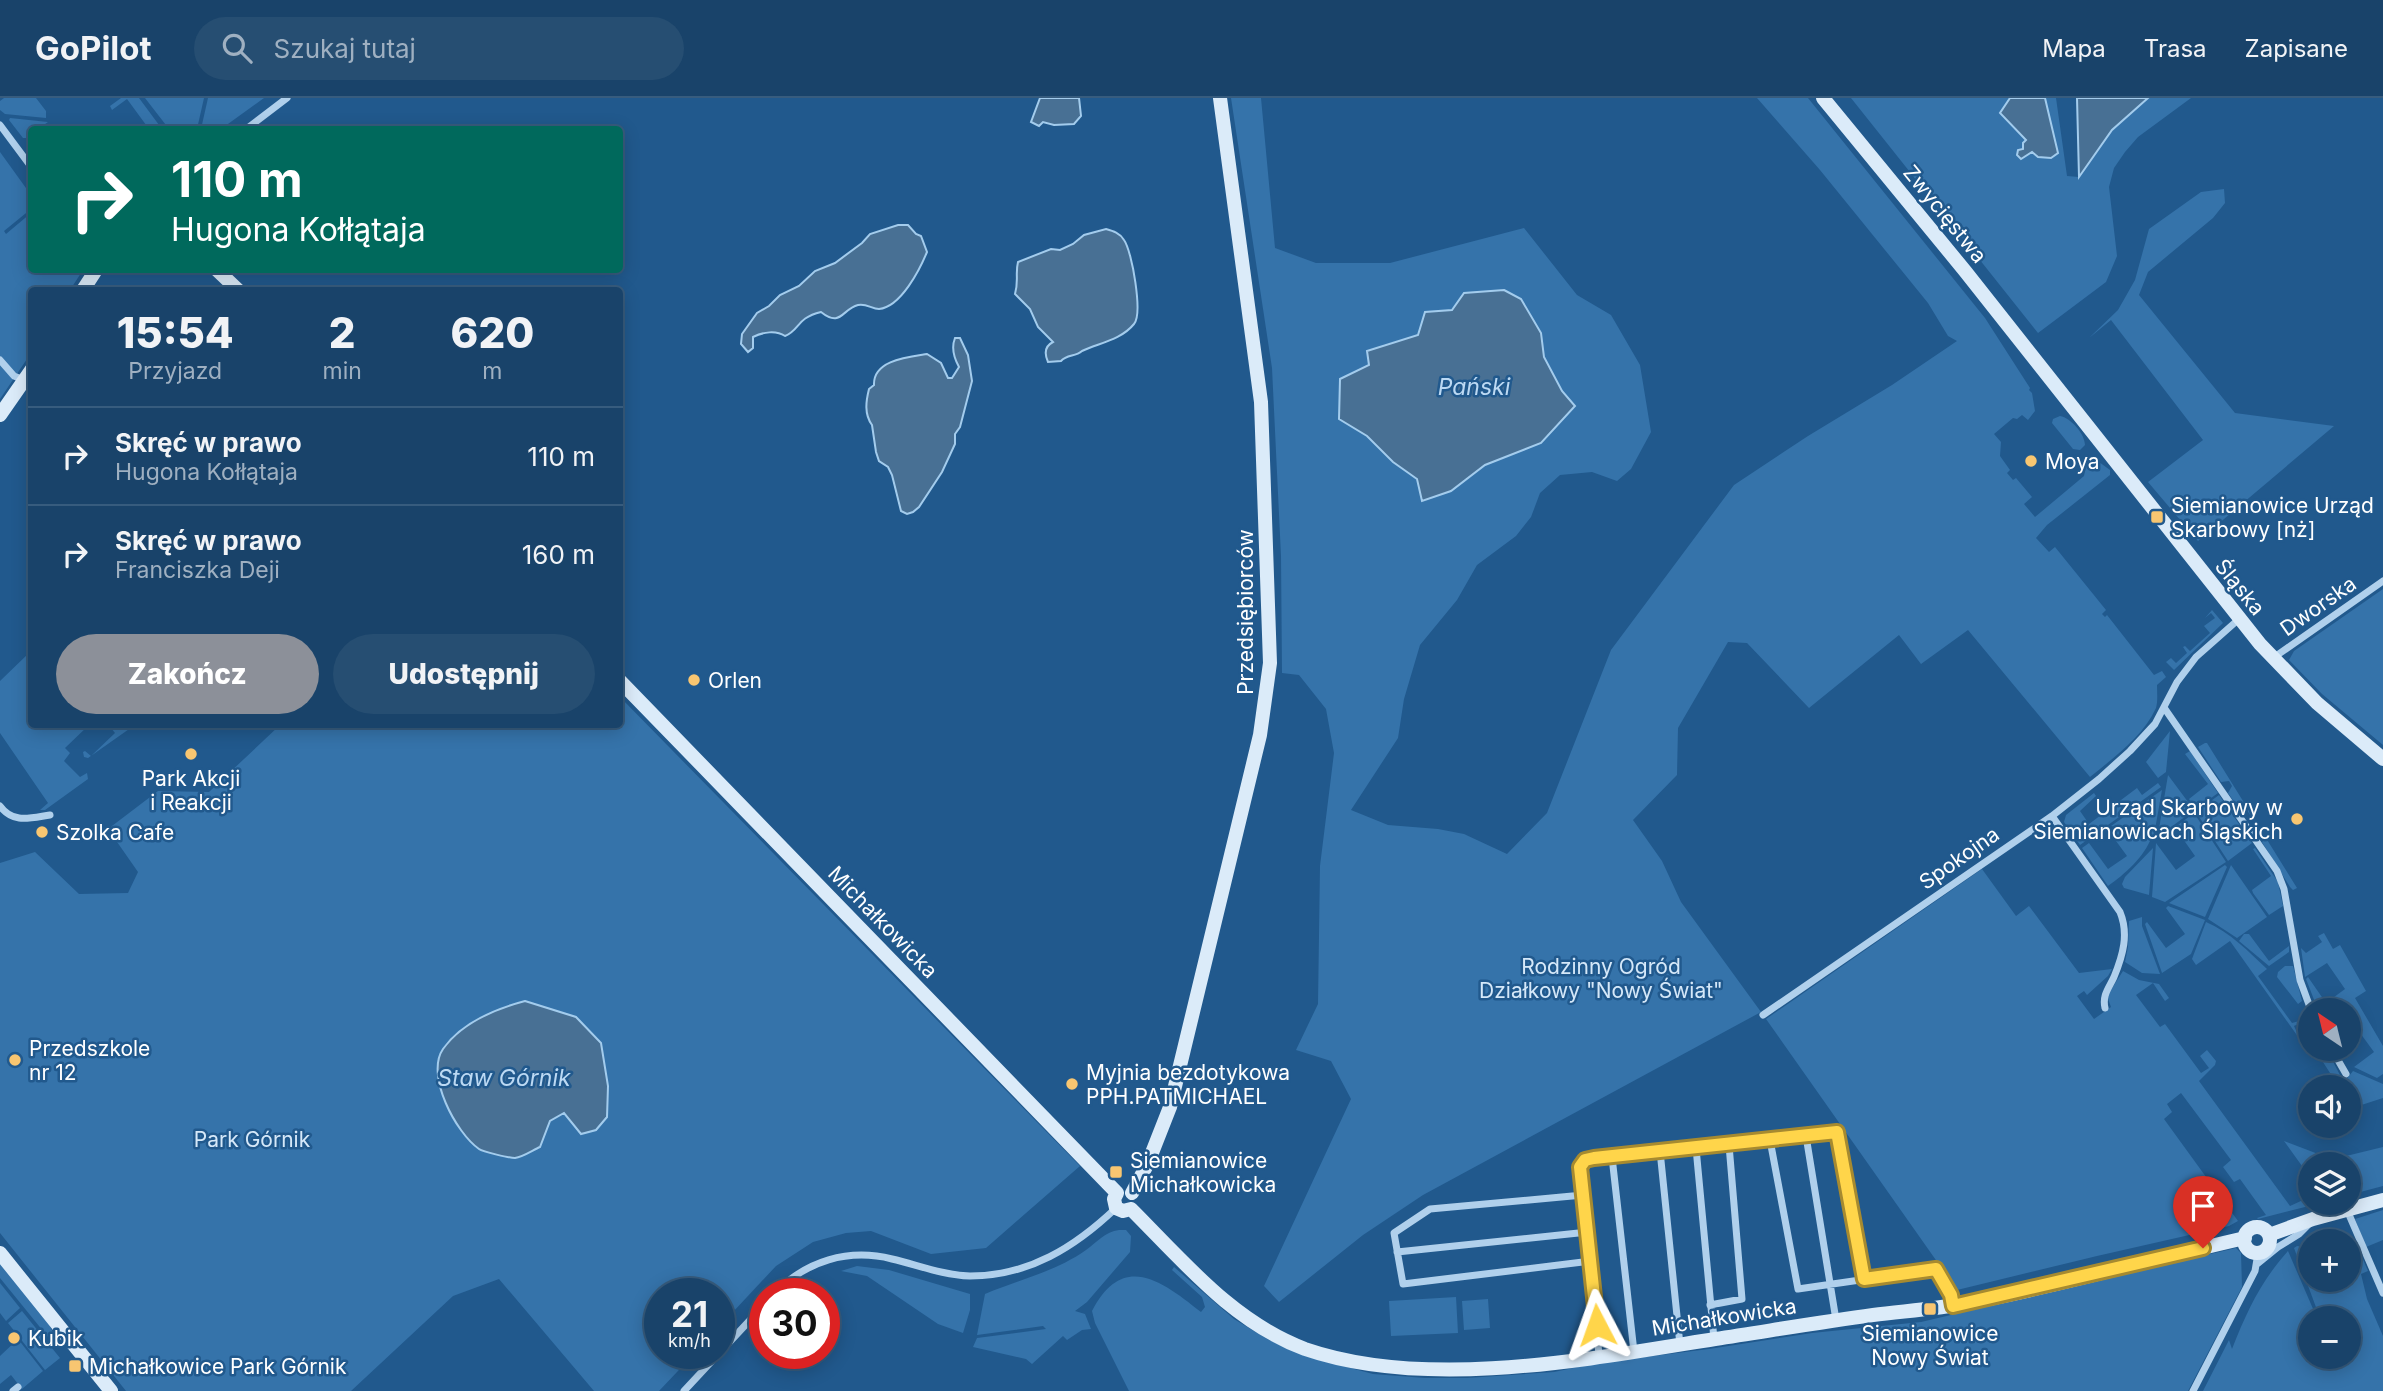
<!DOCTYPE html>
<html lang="pl">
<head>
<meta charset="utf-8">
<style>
  :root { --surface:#19436a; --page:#264e72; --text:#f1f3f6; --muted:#9fb0c1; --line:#375c7e; --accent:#8c9099 }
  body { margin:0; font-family:Inter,sans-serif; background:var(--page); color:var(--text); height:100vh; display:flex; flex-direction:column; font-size:26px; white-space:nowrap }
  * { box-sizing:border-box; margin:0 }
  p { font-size:23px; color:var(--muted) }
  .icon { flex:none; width:38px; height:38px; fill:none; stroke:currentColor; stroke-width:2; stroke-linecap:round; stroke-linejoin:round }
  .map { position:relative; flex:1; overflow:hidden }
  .sheet { position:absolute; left:28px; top:189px; width:595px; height:441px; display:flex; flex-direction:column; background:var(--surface); border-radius:7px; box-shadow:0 4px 18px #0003,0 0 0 2px var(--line) }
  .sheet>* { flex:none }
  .top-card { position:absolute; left:28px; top:28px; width:595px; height:147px; border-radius:7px; box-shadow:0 4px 18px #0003,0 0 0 2px var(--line); background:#00695c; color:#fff; overflow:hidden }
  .needle { width:46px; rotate:325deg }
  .buttons { position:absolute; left:2298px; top:900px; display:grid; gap:14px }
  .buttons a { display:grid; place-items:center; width:63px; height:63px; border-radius:50%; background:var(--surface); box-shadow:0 4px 18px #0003,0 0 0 2px var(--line); font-size:35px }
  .speed { position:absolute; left:644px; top:1180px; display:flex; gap:14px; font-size:35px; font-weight:700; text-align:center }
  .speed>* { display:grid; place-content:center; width:91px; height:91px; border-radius:50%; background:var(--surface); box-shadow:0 4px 18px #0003,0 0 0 2px var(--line); line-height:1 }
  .speed small { font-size:18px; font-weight:400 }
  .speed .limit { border:10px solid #d22; background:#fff; color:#111 }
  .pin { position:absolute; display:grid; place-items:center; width:60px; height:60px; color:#fff; margin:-72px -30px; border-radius:50% 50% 50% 0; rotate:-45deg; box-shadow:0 0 7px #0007 }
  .pin .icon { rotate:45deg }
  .me { position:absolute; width:77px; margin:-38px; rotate:356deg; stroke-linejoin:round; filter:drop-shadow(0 0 5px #0008) }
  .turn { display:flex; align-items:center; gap:24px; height:147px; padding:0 28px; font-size:32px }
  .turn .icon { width:91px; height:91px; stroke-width:2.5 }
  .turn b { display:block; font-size:49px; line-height:60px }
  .eta { display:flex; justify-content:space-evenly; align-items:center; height:119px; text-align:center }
  .eta b { font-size:42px; font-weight:800; line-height:49px }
  .action { display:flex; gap:14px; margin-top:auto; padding:14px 28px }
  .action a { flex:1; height:80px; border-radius:42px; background:var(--accent); color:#fff; font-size:28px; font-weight:800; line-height:80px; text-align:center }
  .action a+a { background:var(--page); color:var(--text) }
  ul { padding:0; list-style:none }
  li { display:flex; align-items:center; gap:21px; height:98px; padding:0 28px; border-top:2px solid var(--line) }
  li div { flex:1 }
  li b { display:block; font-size:26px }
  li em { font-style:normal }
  header { display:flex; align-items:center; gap:42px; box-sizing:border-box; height:98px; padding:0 35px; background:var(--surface); border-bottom:2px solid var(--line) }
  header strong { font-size:33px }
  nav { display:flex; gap:38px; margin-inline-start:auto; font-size:24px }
  .search { width:490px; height:63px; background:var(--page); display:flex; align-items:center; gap:18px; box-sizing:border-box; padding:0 24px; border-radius:38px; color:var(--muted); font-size:26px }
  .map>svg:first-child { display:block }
  .green { fill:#3573aa; fill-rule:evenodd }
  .water { fill:#487094; stroke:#a3cced; stroke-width:2 }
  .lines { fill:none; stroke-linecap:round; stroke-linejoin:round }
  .street { stroke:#b0d0ec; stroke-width:7 }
  .secondary { stroke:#dbebf9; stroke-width:14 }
  .route-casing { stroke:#a68a30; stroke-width:18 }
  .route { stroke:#ffd54a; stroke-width:12 }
  .poi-dot { fill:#f8c671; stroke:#21598d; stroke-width:2.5 }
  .labels { text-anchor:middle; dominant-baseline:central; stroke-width:5; stroke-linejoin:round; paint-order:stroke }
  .street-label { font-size:21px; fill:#fff; stroke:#21598d }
  .poi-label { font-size:21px; fill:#fff; stroke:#21598d; text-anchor:start }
  .park-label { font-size:21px; fill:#d5e8f9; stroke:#21598d }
  .water-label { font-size:23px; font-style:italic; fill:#bcd9f3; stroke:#21598d }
</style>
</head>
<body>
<header>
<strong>GoPilot</strong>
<div class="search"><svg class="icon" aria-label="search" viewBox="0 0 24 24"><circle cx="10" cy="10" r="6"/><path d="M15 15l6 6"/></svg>Szukaj tutaj</div>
<nav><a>Mapa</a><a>Trasa</a><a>Zapisane</a></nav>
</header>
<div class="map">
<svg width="2383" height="1293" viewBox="0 0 2383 1293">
  <rect width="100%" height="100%" fill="#21598d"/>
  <path class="green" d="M4 0H36L46 13V20L5 16 0 12V3Z
    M121 0H139L162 31H149L127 1 112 12 110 8Z
    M145 0H204L197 31H169Z
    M208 0H264L221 31H201Z
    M1231 0H1261L1275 150 1316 165H1390L1524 130 1577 197 1611 217 1640 267 1651 334 1631 371 1617 383 1592 374 1560 377 1540 395 1531 419 1516 438 1477 467 1457 502 1420 547 1404 601 1398 640 1351 712 1388 727 1438 731 1464 736 1507 756 1547 715 1611 552 1734 387 1808 338 1892 287 1957 243 1948 238 1928 205 1820 72 1757 0H1808L1985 220 2030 290 2029 292 2032 295 2035 313 2028 322 2022 317 2017 321 2013 320 1994 336 2001 344 2000 358 2010 372 2007 375 2013 382 2016 380 2032 399 2024 406 2035 419 2084 378 2086 368 2089 365 2099 364 2110 372V377L2047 427 2036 440 2049 454 2055 449 2106 512 2102 516 2105 519 2107 517 2154 577 2162 573 2166 579 2157 587C2157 594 2158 603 2156 610 2143 639 2113 660 2090 679L1968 532 1921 566 1899 537 1809 610 1747 545 1728 544 1678 630 1677 677 1633 722 1662 763 1681 804 1761 914 1423 1097 1363 1137 1279 1204 1264 1188 1351 1001 1331 963 1296 952 1318 906 1320 768 1334 655 1326 611 1299 577 1282 575 1281 458 1272 270ZM1504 192 1521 201 1541 235 1544 259 1562 293 1575 308 1541 345 1485 367 1451 393 1418 381 1393 364 1367 338 1339 321 1340 281 1369 267 1383 247 1418 237 1425 214 1452 212Z
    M1851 0H2056L2067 78 2079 79 2112 32 2148 0H2191L2138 39 2125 54 2114 70 2109 89 2117 158 2106 184 2038 235Z
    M10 20 48 24 38 31 32 32 31 36 26 40H23L9 22Z
    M0 54 31 97V111L4 133 6 136 31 115 32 172H83L70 192H32L31 250 29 258 0 301Z
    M2224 91 2225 105 2213 120 2148 174 2139 197 2235 315 2334 328 2198 443 2148 384 2203 342 2111 222 2089 240 2118 212 2135 182 2149 131 2201 94Z
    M2060 318C2071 320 2085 336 2085 347L2080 352 2073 351 2052 325 2053 321Z
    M2383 491V647L2322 596 2289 562 2294 553Z
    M2212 512 2223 525 2174 572 2166 564 2171 560 2176 565 2187 555 2183 549 2185 548 2190 553 2210 535 2204 528 2215 520 2211 515 2205 520Z
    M30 554 32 626 89 627 65 650 70 655 64 663 80 679 87 675 88 681 45 712H40L48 705 0 635V583Z
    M620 599 1080 1068 986 1150 931 1156 871 1133 846 1135 813 1144 776 1168 719 1229V1195H660V1255H695L659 1293H594L499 1181 453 1198 351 1293H126L0 1135V765L35 754 79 796 128 795 138 774 108 731 158 693 209 694 280 627 620 626Z
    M112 627 132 629 88 660 84 659 83 654 85 653 91 658 115 635 111 630Z
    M2170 633 2166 674 2158 680 2146 664Z
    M2205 645H2207L2297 790 2293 792 2290 789 2262 744 2265 741 2247 712 2242 715 2228 695 2232 688 2229 683 2221 684 2198 649Z
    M2190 653 2218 695 2196 711 2189 701 2208 686 2185 656Z
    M2168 677 2194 712 2159 738 2158 737Z
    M2158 685 2161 689 2080 747 2064 724 2066 717 2094 695 2096 698 2080 713 2089 726 2137 690 2142 697Z
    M2162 692 2154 737 2111 728Z
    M2219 697 2252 745 2228 763 2196 714Z
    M2194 715 2226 764 2165 804 2152 799 2156 745 2176 772 2195 758 2176 731 2167 737 2166 736Z
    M2108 730 2151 740C2145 758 2124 777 2108 788L2082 750 2089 745 2108 771 2127 758 2108 732 2099 736Z
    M2153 750 2149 797 2124 790 2122 786 2125 779Z
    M2255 750 2278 784 2283 808 2269 817 2253 795 2252 792 2271 778 2253 751Z
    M2225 767 2227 769 2205 819 2169 805Z
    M2231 767 2267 819 2237 840 2208 821Z
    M1982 771 2016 818 2029 808 2079 875 2112 871 2108 878 2087 897 2084 893 2077 898 2094 921 2111 909 2107 898 2123 873 2139 882 2159 886 2169 900 2165 903 2153 885 2136 897 2160 929 2165 926 2201 975 2209 970 2200 958 2207 952 2216 963 2215 967 2199 983 2290 1108 2303 1102 2309 1108 2258 1121 2257 1120 2266 1117 2240 1081 2234 1084 2223 1069 2231 1062 2181 995 2167 1006 2172 1014 2164 1021 2238 1123 2229 1128 2097 1158 1957 1192 1766 921Z
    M2168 808 2205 822 2191 856 2162 875 2145 826 2147 824 2166 850 2185 836 2166 810Z
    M2142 819V828L2160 876 2142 875 2125 864 2128 849 2129 823Z
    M2206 824C2230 834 2249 854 2267 871L2258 878 2292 925 2299 923 2310 926V937L2307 939 2298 926 2294 928 2301 943 2230 843 2196 867 2192 861Z
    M2324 835 2333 851 2340 847 2366 893 2355 900 2383 948V976L2377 980 2354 969 2374 954 2355 928 2349 933 2348 912H2318L2306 881 2308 879 2326 905 2345 891 2327 865 2305 879 2301 850 2306 855 2322 844 2318 838Z
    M2244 836H2249L2269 863 2289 848V854L2269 868 2239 843Z
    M2285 868H2293L2302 903 2298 906 2277 879 2278 874Z
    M2314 950H2326L2342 981 2339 989Z
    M2353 973 2383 986V1000L2349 1011 2348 989H2344L2345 983Z
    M2284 1043 2326 1059V1066H2310V1093L2300 1080 2307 1075Z
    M2383 1049V1088L2349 1097 2348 1066H2332V1055L2342 1059Z
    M2383 1112V1142L2366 1149 2355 1121Z
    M1119 1132H1126L1131 1138 1130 1154 1087 1204 1075 1213 1085 1216 1091 1231 1082 1232 1067 1242 1063 1238 1032 1266 1026 1261 973 1249 977 1240 1046 1231 1043 1228 977 1237 985 1196C1020 1181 1055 1174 1086 1152 1097 1144 1105 1134 1119 1132Z
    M2356 1145 2368 1173 2361 1176 2367 1201 2383 1238V1293H2203L2229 1242 2232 1251C2247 1213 2261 1183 2288 1153L2317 1220H2310V1258H2348V1220H2320L2294 1150 2297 1148 2310 1150V1181H2348L2349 1166 2353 1164 2349 1148Z
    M2236 1150 2241 1155 2242 1189 2188 1293H1129L1095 1225 1092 1213C1123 1153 1162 1183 1201 1214L1205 1209 1202 1199 1172 1172 1174 1169 1234 1221 1269 1242 1306 1258 1373 1276 1425 1280H1467L1554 1274 1597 1265 1709 1251 1812 1235 1921 1224Z
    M0 1165 49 1226 56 1241 52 1244 0 1180Z
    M857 1168 889 1172 970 1196V1212L963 1235 938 1226 867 1178 841 1173Z
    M0 1185 20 1210 6 1223 0 1215Z
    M1456 1199 1458 1235 1391 1238 1389 1203Z
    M1488 1201 1490 1230 1464 1232 1462 1203Z
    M22 1213 60 1260 45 1272 8 1225Z
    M18 1241 43 1273 22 1291 11 1277 0 1286V1258Z"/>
  <path class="water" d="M1040 0H1079L1081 18 1074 26 1054 27 1043 24 1039 28 1031 24Z
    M2010 0H2045L2058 55 2051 60 2038 59 2032 54 2021 61 2017 57 2018 52 2023 51V45L2026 42 2000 15Z
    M2077 0H2148L2112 32 2079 79Z
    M898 127H908L916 136 921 138 927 154C920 171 901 209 879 211 872 211 866 205 858 207 842 211 841 230 821 214 796 220 800 232 785 238 776 232 763 234 753 239V250L748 254 741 246 742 236 757 215 769 208 780 197 799 188 815 173 835 165 862 145 870 136Z
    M1106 131C1113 133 1120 135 1124 142 1132 153 1143 216 1134 226 1121 242 1099 245 1082 253 1075 259 1067 256 1061 263L1048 264C1044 255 1045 248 1053 244L1038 229 1030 211 1015 196C1019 182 1015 176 1018 164L1051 151 1060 152 1073 146 1084 137Z
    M1504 192 1521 201 1541 235 1544 259 1562 293 1575 308 1541 345 1485 367 1451 393 1422 403 1417 381 1393 364 1367 338 1339 321 1340 281 1369 267 1367 253 1418 237 1425 214 1452 212 1464 195Z
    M955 240H960L968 257 972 283 960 329 955 336V346L942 374 919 409 913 414 907 416 901 413 892 377 888 369 879 363 876 354 872 327C864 316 866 303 869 291L874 287C873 262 908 259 927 256L941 265 948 280H952L959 269C954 260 951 250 955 240Z
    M525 903 576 919 601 945 608 988 607 1019 596 1032 581 1036 564 1015 550 1023 540 1049C533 1052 523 1059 515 1060 510 1060 483 1054 479 1051 456 1035 425 977 443 951 462 924 495 911 525 903Z"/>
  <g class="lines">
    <path class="street" d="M0 27 32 70
      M245 32 287 0
      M0 262 14 278 24 282
      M2273 560 2383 483
      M2165 611 2277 773 2284 791 2300 882 2311 912
      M0 708C13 726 30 720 50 717
      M2052 718 2120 814C2129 836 2123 857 2114 879 2109 890 2102 897 2105 910
      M1763 917 2052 718 2099 681 2130 653 2155 626 2177 584 2196 559 2239 521
      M2331 950 2346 976
      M1806 1038 1836 1222
      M1770 1042 1798 1191 1936 1171 1951 1197 1953 1207
      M1696 1050 1714 1241
      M1660 1053 1680 1247
      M1612 1059 1634 1254
      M1583 1097 1430 1111 1394 1135 1403 1186 1591 1163
      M2347 1112 2383 1195
      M1397 1154 1588 1134
      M2257 1166 2278 1149 2299 1136 2309 1126
      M775 1195C806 1163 848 1150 892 1161 918 1167 942 1177 970 1178 1029 1178 1075 1149 1116 1110
      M1710 1207 1742 1201 1729 1047
      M1599 1258 1591 1163 1580 1069 1585 1062 1837 1034 1864 1181
      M13 1293 18 1289
      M684 1293 765 1206
      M2193 1293 2255 1173 2258 1155"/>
    <path class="secondary" d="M1823 0 1965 173 2260 546 2317 605 2383 661
      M217 172 238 192
      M83 192 96 172
      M0 317 32 271
      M620 583 1117 1095
      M1117 1095 1114 1101 1116 1110 1123 1113 1131 1111
      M1132 1095 1148 1065 1170 1009 1260 637 1270 565 1261 304 1220 0
      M1131 1111C1184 1164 1233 1224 1305 1251 1427 1293 1590 1261 1715 1241 1768 1233 1821 1224 1873 1217 1905 1213 1936 1211 1968 1205 2061 1188 2152 1161 2245 1140
      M2244 1142a13 13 0 1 1 26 0a13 13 0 1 1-26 0Z
      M2269 1137 2313 1121 2383 1102
      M0 1155 111 1293"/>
  </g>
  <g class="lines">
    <g class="route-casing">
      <path id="route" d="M1597 1227 1580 1069 1585 1062 1594 1060 1837 1034 1864 1181 1936 1171 1951 1197 1953 1208 2203 1150"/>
    </g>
    <use href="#route" class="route"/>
  </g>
  <g class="poi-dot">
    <circle cx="2031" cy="363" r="7"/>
    <rect x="2150" y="412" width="14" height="14" rx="3.5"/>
    <circle cx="694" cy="582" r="7"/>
    <circle cx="191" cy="656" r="7"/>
    <circle cx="2297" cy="721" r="7"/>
    <circle cx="42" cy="734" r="7"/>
    <circle cx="15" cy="962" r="7"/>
    <circle cx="1072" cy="986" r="7"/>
    <rect x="1109" y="1067" width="14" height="14" rx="3.5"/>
    <rect x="1923" y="1204" width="14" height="14" rx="3.5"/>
    <circle cx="14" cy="1240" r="7"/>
    <rect x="68" y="1261" width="14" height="14" rx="3.5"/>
  </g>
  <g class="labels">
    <g class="street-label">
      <text transform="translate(1945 116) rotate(51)">Zwycięstwa</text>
      <text transform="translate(2240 489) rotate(51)">Śląska</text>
      <text transform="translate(2318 508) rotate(-35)">Dworska</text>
      <text transform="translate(1245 514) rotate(-90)">Przedsiębiorców</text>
      <text transform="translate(1959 760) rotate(-35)">Spokojna</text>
      <text transform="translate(883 824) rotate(46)">Michałkowicka</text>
      <text transform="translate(1724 1219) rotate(-9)">Michałkowicka</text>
    </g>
    <g class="poi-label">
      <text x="2045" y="363">Moya</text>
      <text x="2171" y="407">Siemianowice Urząd<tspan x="2171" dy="24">Skarbowy [nż]</tspan></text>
      <text x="708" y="582">Orlen</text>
      <text x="191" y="680" text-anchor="middle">Park Akcji<tspan x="191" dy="24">i Reakcji</tspan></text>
      <text x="2283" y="709" text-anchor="end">Urząd Skarbowy w<tspan x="2283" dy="24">Siemianowicach Śląskich</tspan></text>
      <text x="56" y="734">Szolka Cafe</text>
      <text x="29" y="950">Przedszkole<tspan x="29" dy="24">nr 12</tspan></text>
      <text x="1086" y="974">Myjnia bezdotykowa<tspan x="1086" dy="24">PPH.PATMICHAEL</tspan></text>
      <text x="1130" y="1062">Siemianowice<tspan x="1130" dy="24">Michałkowicka</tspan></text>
      <text x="1930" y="1235" text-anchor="middle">Siemianowice<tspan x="1930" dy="24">Nowy Świat</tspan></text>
      <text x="28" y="1240">Kubik</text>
      <text x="89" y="1268">Michałkowice Park Górnik</text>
    </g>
    <g class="park-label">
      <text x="1601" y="868">Rodzinny Ogród<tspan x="1601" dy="24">Działkowy "Nowy Świat"</tspan></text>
      <text x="252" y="1041">Park Górnik</text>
    </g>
    <g class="water-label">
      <text x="1474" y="289">Pański</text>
      <text x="504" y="980">Staw Górnik</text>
    </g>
  </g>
</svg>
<div class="buttons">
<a><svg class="needle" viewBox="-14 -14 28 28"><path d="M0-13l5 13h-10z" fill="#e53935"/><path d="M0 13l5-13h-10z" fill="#9fb0c1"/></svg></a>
<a><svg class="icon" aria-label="sound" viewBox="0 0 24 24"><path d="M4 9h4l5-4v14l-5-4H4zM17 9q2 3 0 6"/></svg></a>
<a><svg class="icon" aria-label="layers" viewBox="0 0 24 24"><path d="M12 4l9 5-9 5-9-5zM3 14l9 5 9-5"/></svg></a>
<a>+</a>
<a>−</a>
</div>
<div class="speed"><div>21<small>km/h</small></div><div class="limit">30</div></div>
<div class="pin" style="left:2203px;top:1150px;background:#d93025"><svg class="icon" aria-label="arrive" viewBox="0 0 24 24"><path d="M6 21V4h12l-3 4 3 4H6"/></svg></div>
<svg class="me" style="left:1597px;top:1227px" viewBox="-20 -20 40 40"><path d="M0-17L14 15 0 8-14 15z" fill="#ffd54a" stroke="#fff" stroke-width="4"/></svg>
<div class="top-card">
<div class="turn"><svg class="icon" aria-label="right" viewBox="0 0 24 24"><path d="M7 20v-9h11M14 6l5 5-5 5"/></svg><div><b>110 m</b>Hugona Kołłątaja</div></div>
</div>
<section class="sheet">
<div class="eta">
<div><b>15:54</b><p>Przyjazd</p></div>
<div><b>2</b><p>min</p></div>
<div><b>620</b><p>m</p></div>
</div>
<ul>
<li><svg class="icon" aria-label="right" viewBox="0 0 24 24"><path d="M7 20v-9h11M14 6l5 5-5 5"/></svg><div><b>Skręć w prawo</b><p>Hugona Kołłątaja</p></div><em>110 m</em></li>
<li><svg class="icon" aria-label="right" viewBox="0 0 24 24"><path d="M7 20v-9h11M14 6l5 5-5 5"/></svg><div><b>Skręć w prawo</b><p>Franciszka Deji</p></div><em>160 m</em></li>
</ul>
<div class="action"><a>Zakończ</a><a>Udostępnij</a></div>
</section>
</div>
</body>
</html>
